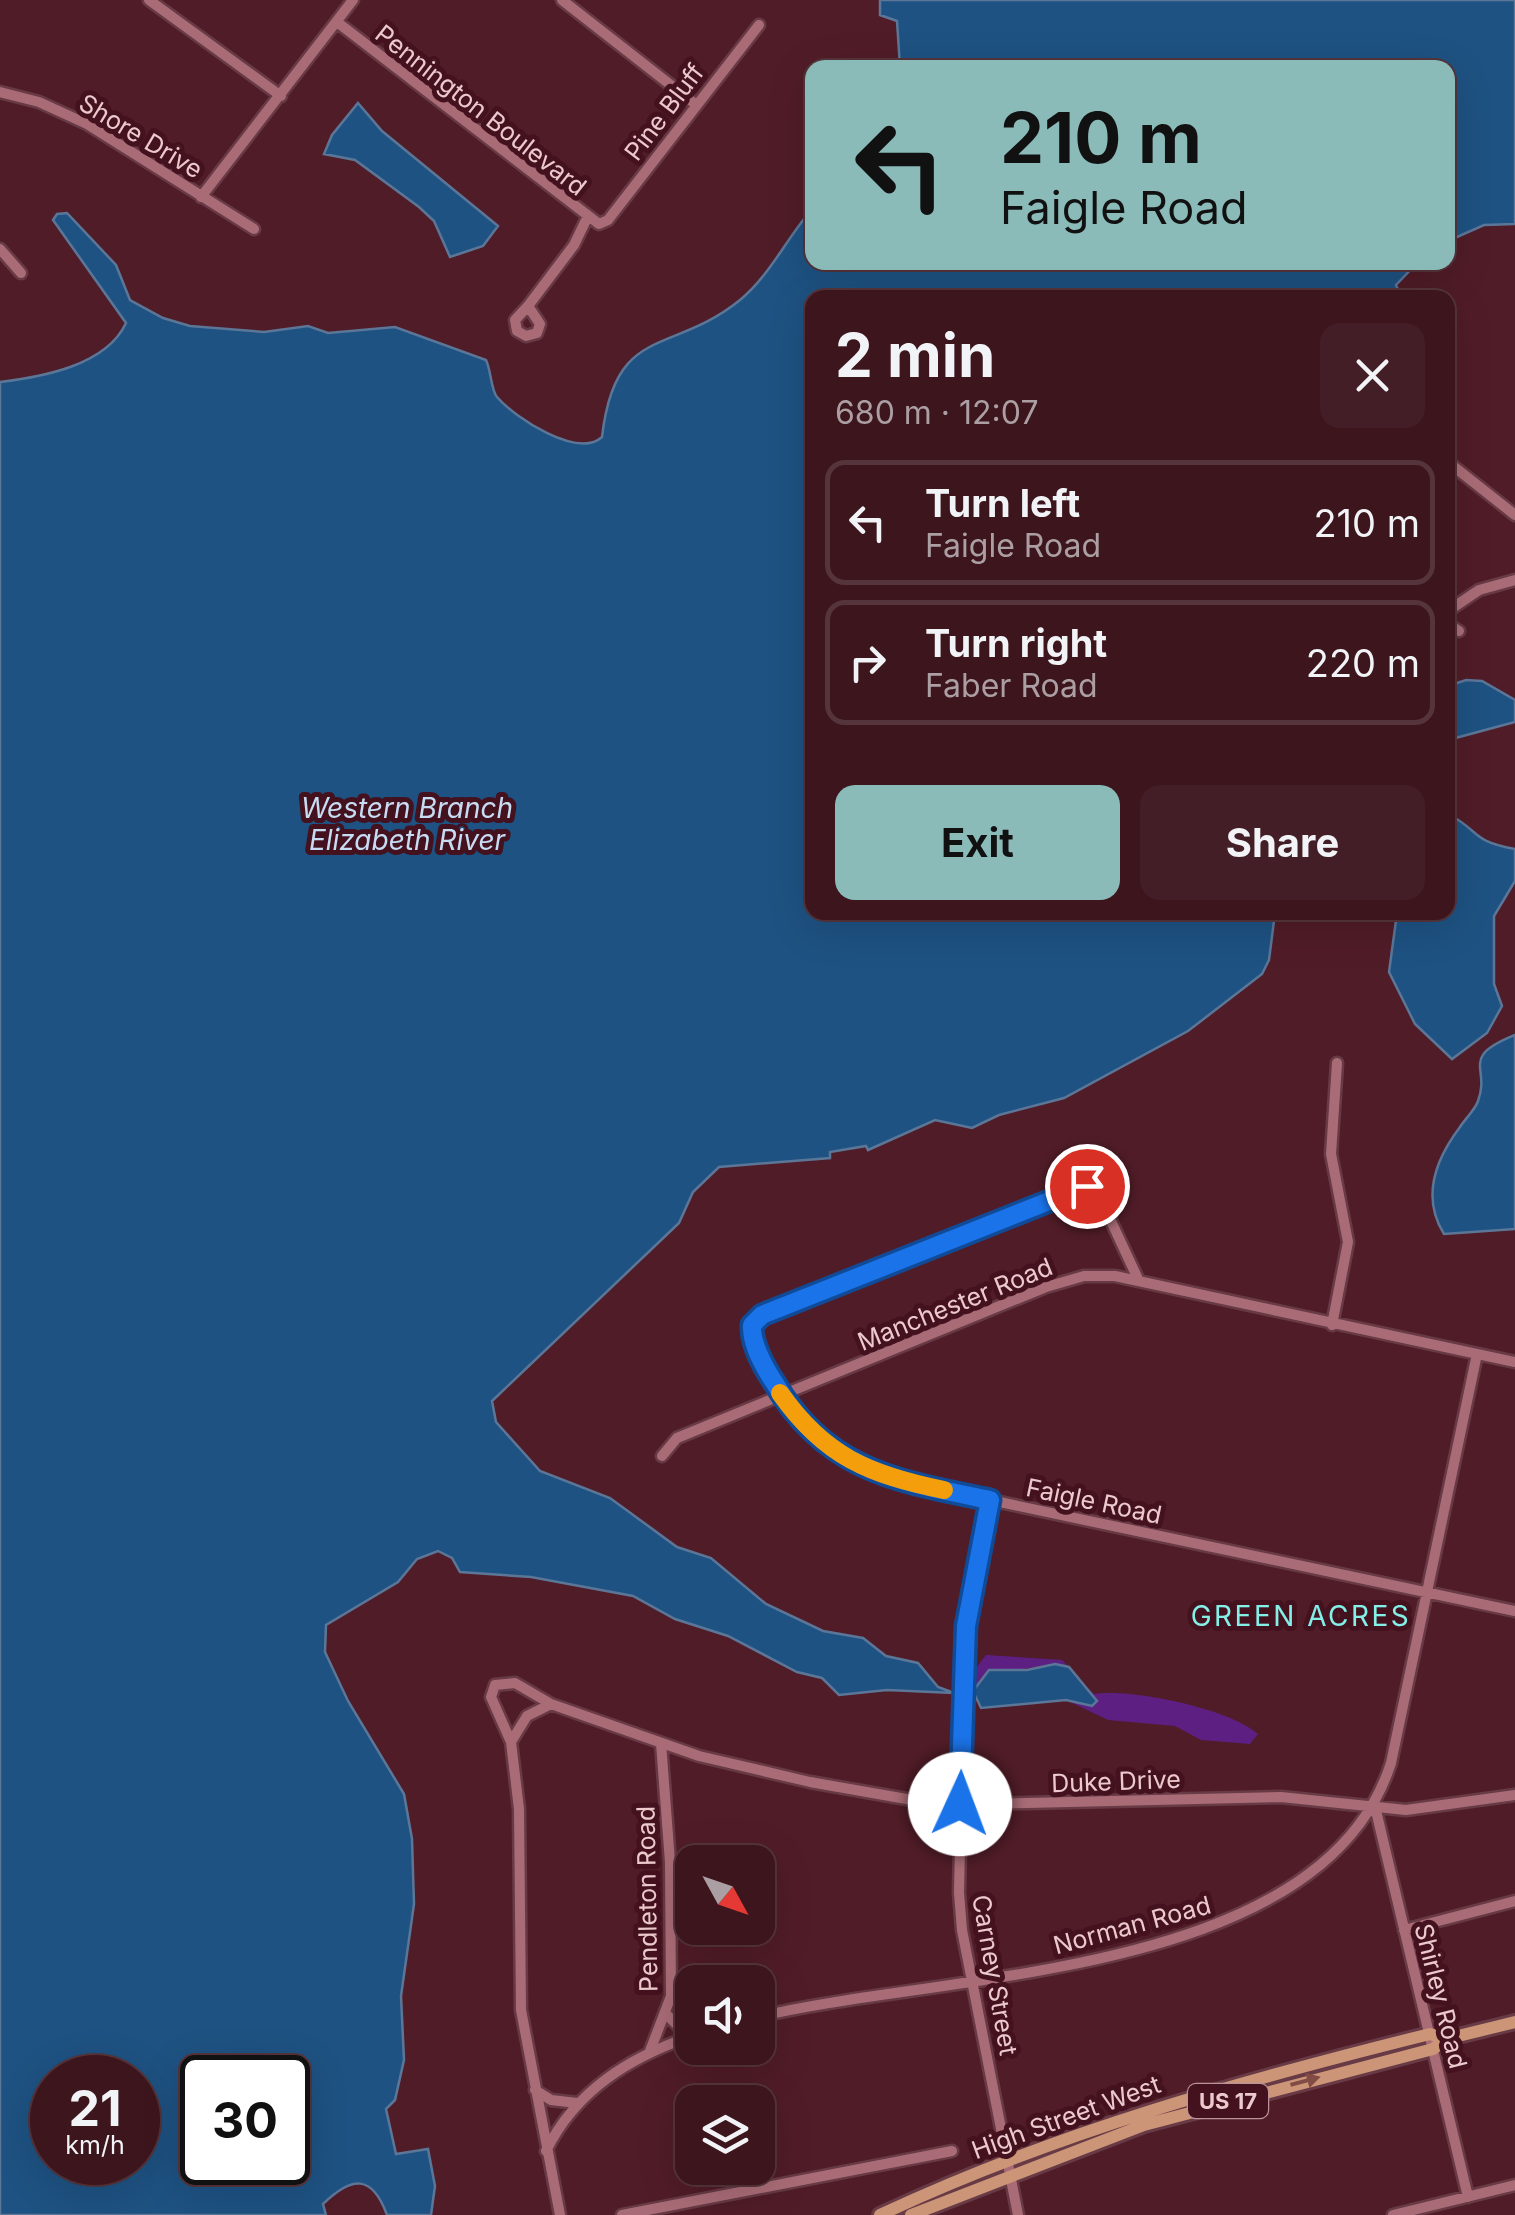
<!DOCTYPE html>
<html lang="en">
<head>
<meta charset="utf-8">
<style>
  :root { --surface:#3c151d; --page:#431e26; --text:#f1f3f6; --muted:#ac9fa4; --line:#55343b; --accent:#8bbbb9 }
  body { margin:0; font-family:Inter,sans-serif; background:var(--page); color:var(--text); height:100vh; display:flex; flex-direction:column; font-size:38px; white-space:nowrap }
  * { box-sizing:border-box; margin:0 }
  p { font-size:32px; color:var(--muted) }
  .icon { flex:none; width:55px; height:55px; fill:none; stroke:currentColor; stroke-width:2; stroke-linecap:round; stroke-linejoin:round }
  .map { position:relative; flex:1; overflow:hidden }
  .panel { position:absolute; left:805px; top:290px; width:650px; height:630px; display:flex; flex-direction:column; background:var(--surface); border-radius:20px; box-shadow:0 10px 40px #0002,0 0 0 2px var(--line) }
  .panel>* { flex:none }
  .guide { position:absolute; left:805px; top:60px; width:650px; height:210px; border-radius:20px; box-shadow:0 10px 40px #0002,0 0 0 2px var(--line); background:#8bbbb9; color:#111; overflow:hidden }
  .needle { width:65px; rotate:130deg }
  .tools { position:absolute; left:675px; top:1845px; display:grid; gap:20px }
  .tools a { display:grid; place-items:center; width:100px; height:100px; border-radius:20px; background:var(--surface); box-shadow:0 10px 40px #0002,0 0 0 2px var(--line); font-size:50px }
  .speed { position:absolute; left:30px; top:2055px; display:flex; gap:20px; font-size:50px; font-weight:700; text-align:center }
  .speed>* { display:grid; place-content:center; width:130px; height:130px; border-radius:50%; background:var(--surface); box-shadow:0 10px 40px #0002,0 0 0 2px var(--line); line-height:1 }
  .speed small { font-size:25px; font-weight:400 }
  .speed .limit { border:5px solid #111; border-radius:15px; background:#fff; color:#111 }
  .pin { position:absolute; display:grid; place-items:center; width:85px; height:85px; color:#fff; margin:-42px; border:5px solid #fff; border-radius:50%; box-shadow:0 2px 10px #0007 }
  .me { position:absolute; width:110px; margin:-55px; rotate:2deg; stroke-linejoin:round; filter:drop-shadow(0 0 8px #0008) }
  .turn { display:flex; align-items:center; gap:35px; height:210px; padding:0 30px; font-size:45px }
  .turn .icon { width:130px; height:130px; stroke-width:2.5 }
  .turn b { display:block; font-size:70px; line-height:85px }
  .round { display:grid; place-items:center; flex:none; width:105px; height:105px; border-radius:20px; background:var(--page) }
  .summary { display:flex; align-items:center; justify-content:space-between; height:170px; padding:0 30px }
  h1 { font-size:60px; font-weight:700; line-height:75px }
  .primary-button { display:flex; gap:20px; margin-top:auto; padding:20px 30px }
  .primary-button a { flex:1; height:115px; border-radius:20px; background:var(--accent); color:#111; font-size:40px; font-weight:700; line-height:115px; text-align:center }
  .primary-button a+a { background:var(--page); color:var(--text) }
  ul { padding:0; list-style:none }
  li { display:flex; align-items:center; gap:30px; height:125px; margin:0 20px 15px; padding:0 10px; border:5px solid var(--line); border-radius:20px }
  li div { flex:1 }
  li b { display:block; font-size:38px }
  li em { font-style:normal }
  .map>svg:first-child { display:block }
  .green { fill:#5e1f83 }
  .water { fill:#1e5282; stroke:#5c7698; stroke-width:2.5; fill-rule:evenodd }
  .lines { fill:none; stroke-linecap:round; stroke-linejoin:round }
  .minor-casing { stroke:#673a45; stroke-width:15 }
  .major-casing { stroke:#673a45; stroke-width:18 }
  .minor { stroke:#a96c76; stroke-width:10 }
  .major { stroke:#cc9577; stroke-width:12 }
  .oneway { fill:#814c46 }
  .route-casing { stroke:#114b97; stroke-width:25 }
  .route { stroke:#1a73e8; stroke-width:18 }
  .slow { stroke:#f59e0b; stroke-width:18 }
  .labels { text-anchor:middle; dominant-baseline:central; stroke-width:10; stroke-linejoin:round; paint-order:stroke }
  .shield { fill:#44111e; stroke:#ba9298; stroke-width:2.5 }
  .shield-label { font-size:22px; font-weight:bold; fill:#ecc9cd }
  .street-label { font-size:25px; fill:#ecc9cd; stroke:#44111e }
  .water-label { font-size:28px; font-style:italic; fill:#c7dcf3; stroke:#44111e }
  .neighbourhood-label { font-size:28px; letter-spacing:2.5px; fill:#84efe7; stroke:#44111e }
</style>
</head>
<body>
<div class="map">
<svg width="1515" height="2215" viewBox="0 0 1515 2215">
  <rect width="100%" height="100%" fill="#501c27"/>
  <path class="green" d="M986 1655 1062 1660 1094 1694C1131 1688 1231 1709 1258 1734L1250 1744 1201 1740 1175 1726 1108 1720 1066 1700 1092 1706 1097 1701C1066 1647 1031 1670 981 1678L973 1691 972 1673Z"/>
  <path class="water" d="M880 0H1515V224L1484 225 1448 241V68L900 67 897 21 880 15Z
    M358 103 382 131 498 226 483 246 450 257 434 221 419 207 355 160 324 154 332 135Z
    M812 209V262L1417 263 1396 285 1401 297 812 298V912L1275 913 1269 960 1262 974 1188 1031 1064 1098 999 1115 972 1128 935 1120 868 1150 866 1146 830 1152V1158L719 1167 693 1192 679 1223 492 1401 496 1422 540 1471 610 1498 677 1547 711 1558 766 1604 823 1631 863 1638 886 1656 918 1663 938 1687 954 1693 887 1690 839 1695 822 1678 797 1672 728 1636 675 1619 633 1596 531 1577 460 1572 452 1558 438 1551 417 1559 398 1582 326 1625 325 1652 348 1701 404 1794 412 1839 414 1904 401 1996 404 2060 395 2100 386 2109 396 2154 428 2149 435 2186 431 2215H387C372 2174 352 2176 323 2204L326 2215H0V382C41 377 106 366 126 323L53 220 57 214 67 213 116 265 130 300 163 318 190 326 264 332 308 326 328 333 395 327 486 360C491 370 491 390 497 397 515 418 578 459 602 437 615 323 671 356 740 300 771 274 786 239 812 209ZM52 2078H138V2162H52ZM202 2078H288V2162H202Z
    M1466 680 1482 681 1515 700V722L1448 740V686Z
    M1448 814C1481 831 1470 841 1515 849V881L1494 916V984L1502 1006 1487 1033 1452 1059 1415 1024 1389 972 1397 913 1448 912Z
    M1515 1035V1229L1444 1234C1421 1197 1435 1160 1460 1127 1465 1119 1475 1110 1478 1101 1491 1067 1458 1058 1515 1035Z
    M1055 1664 1069 1667 1097 1701 1092 1706 1066 1700 981 1708 973 1691 989 1670H1027Z"/>
  <g class="lines">
    <g class="minor-casing">
      <path id="minor" d="M149 0 281 96
        M562 0 695 104
        M337 22 599 224 608 220 759 25
        M0 92 39 102 87 124 254 229
        M201 197 353 0
        M0 249 21 273
        M528 306 574 245 587 218
        M528 306 540 324 537 333 526 336 517 331 515 320Z
        M1448 462 1515 515
        M1448 611 1479 590 1515 580
        M1448 624 1459 631
        M1139 1281 1097 1191 1081 1185 761 1315 751 1331C794 1437 831 1461 938 1489L1515 1611
        M1332 1325 1348 1242 1331 1154 1337 1063
        M662 1456 677 1438 1046 1287 1084 1276H1115L1515 1362
        M990 1499 971 1591 964 1653 959 1893 962 1930 1018 2215
        M551 1704 527 1716 511 1742 519 1809 521 2010 560 2215
        M511 1742 491 1697 495 1685 515 1683 551 1704 699 1756 810 1782 918 1801 981 1804 1281 1797 1406 1810 1515 1795
        M1371 1806 1377 1815 1468 2197
        M1404 1930 1515 1901
        M665 2013 689 2037
        M758 2017C941 1972 1321 1980 1391 1763L1477 1354
        M650 2051 671 1996 670 1862 661 1743
        M535 2090 551 2100 577 2103
        M546 2151C576 2090 630 2057 692 2036
        M622 2215 952 2151
        M1393 2215 1515 2185"/>
    </g>
    <g class="major-casing">
      <path id="major" d="M880 2215C1057 2132 1241 2081 1430 2034L1446 2039
        M911 2215 1144 2125 1433 2049 1446 2039 1515 2022"/>
    </g>
    <use href="#minor" class="minor"/>
    <use href="#major" class="major"/>
  </g>
  <defs><path id="oneway-solid" d="M-6-.8H1V-3.2L6.5 0L1 3.2V.8H-6Z" transform="scale(2.5)"/></defs>
  <use class="oneway" href="#oneway-solid" transform="translate(1305 2081) rotate(-15)"/>
  <g class="lines">
    <g class="route-casing">
      <path id="route" d="M960 1804 966 1626 990 1500C897 1481 826 1471 774 1382 764 1367 751 1343 752 1325L762 1315 1087 1186"/>
    </g>
    <use href="#route" class="route"/>
    <path class="slow" d="M780 1393C825 1457 870 1475 944 1490"/>
  </g>
  <g class="labels">
    <rect class="shield" x="1188" y="2084" width="80" height="34" rx="8"/>
    <g class="shield-label">
      <text x="1228" y="2101">US 17</text>
    </g>
    <g class="street-label">
      <text transform="translate(481 110) rotate(38)">Pennington Boulevard</text>
      <text transform="translate(664 112) rotate(-53)">Pine Bluff</text>
      <text transform="translate(141 136) rotate(31)">Shore Drive</text>
      <text transform="translate(955 1304) rotate(-22)">Manchester Road</text>
      <text transform="translate(1094 1501) rotate(12)">Faigle Road</text>
      <text transform="translate(1116 1781) rotate(-2)">Duke Drive</text>
      <text transform="translate(647 1899) rotate(-91)">Pendleton Road</text>
      <text transform="translate(1132 1925) rotate(-15)">Norman Road</text>
      <text transform="translate(995 1975) rotate(80)">Carney Street</text>
      <text transform="translate(1441 1996) rotate(76)">Shirley Road</text>
      <text transform="translate(1066 2117) rotate(-20)">High Street West</text>
    </g>
    <g class="water-label">
      <text x="407" y="808">Western Branch<tspan x="407" dy="32">Elizabeth River</tspan></text>
    </g>
    <g class="neighbourhood-label">
      <text x="1301" y="1616">GREEN ACRES</text>
    </g>
  </g>
</svg>
<div class="tools">
<a><svg class="needle" viewBox="-14 -14 28 28"><path d="M0-13l5 13h-10z" fill="#e53935"/><path d="M0 13l5-13h-10z" fill="#ac9fa4"/></svg></a>
<a><svg class="icon" aria-label="sound" viewBox="0 0 24 24"><path d="M4 9h4l5-4v14l-5-4H4zM17 9q2 3 0 6"/></svg></a>
<a><svg class="icon" aria-label="layers" viewBox="0 0 24 24"><path d="M12 4l9 5-9 5-9-5zM3 14l9 5 9-5"/></svg></a>
</div>
<div class="speed"><div>21<small>km/h</small></div><div class="limit">30</div></div>
<div class="pin" style="left:1087px;top:1186px;background:#d93025"><svg class="icon" aria-label="arrive" viewBox="0 0 24 24"><path d="M6 21V4h12l-3 4 3 4H6"/></svg></div>
<svg class="me" style="left:960px;top:1804px" viewBox="-20 -20 40 40"><circle r="19" fill="#fff"/><path d="M0-13L10 11 0 6-10 11z" fill="#1a73e8"/></svg>
<div class="guide">
<div class="turn"><svg class="icon" aria-label="left" viewBox="0 0 24 24"><path d="M17 20v-9H6M10 6l-5 5 5 5"/></svg><div><b>210 m</b>Faigle Road</div></div>
</div>
<section class="panel">
<div class="summary"><div><h1>2 min</h1><p>680 m · 12:07</p></div><a class="round"><svg class="icon" aria-label="close" viewBox="0 0 24 24"><path d="M6 6l12 12M18 6L6 18"/></svg></a></div>
<ul>
<li><svg class="icon" aria-label="left" viewBox="0 0 24 24"><path d="M17 20v-9H6M10 6l-5 5 5 5"/></svg><div><b>Turn left</b><p>Faigle Road</p></div><em>210 m</em></li>
<li><svg class="icon" aria-label="right" viewBox="0 0 24 24"><path d="M7 20v-9h11M14 6l5 5-5 5"/></svg><div><b>Turn right</b><p>Faber Road</p></div><em>220 m</em></li>
</ul>
<div class="primary-button"><a>Exit</a><a>Share</a></div>
</section>
</div>
</body>
</html>
